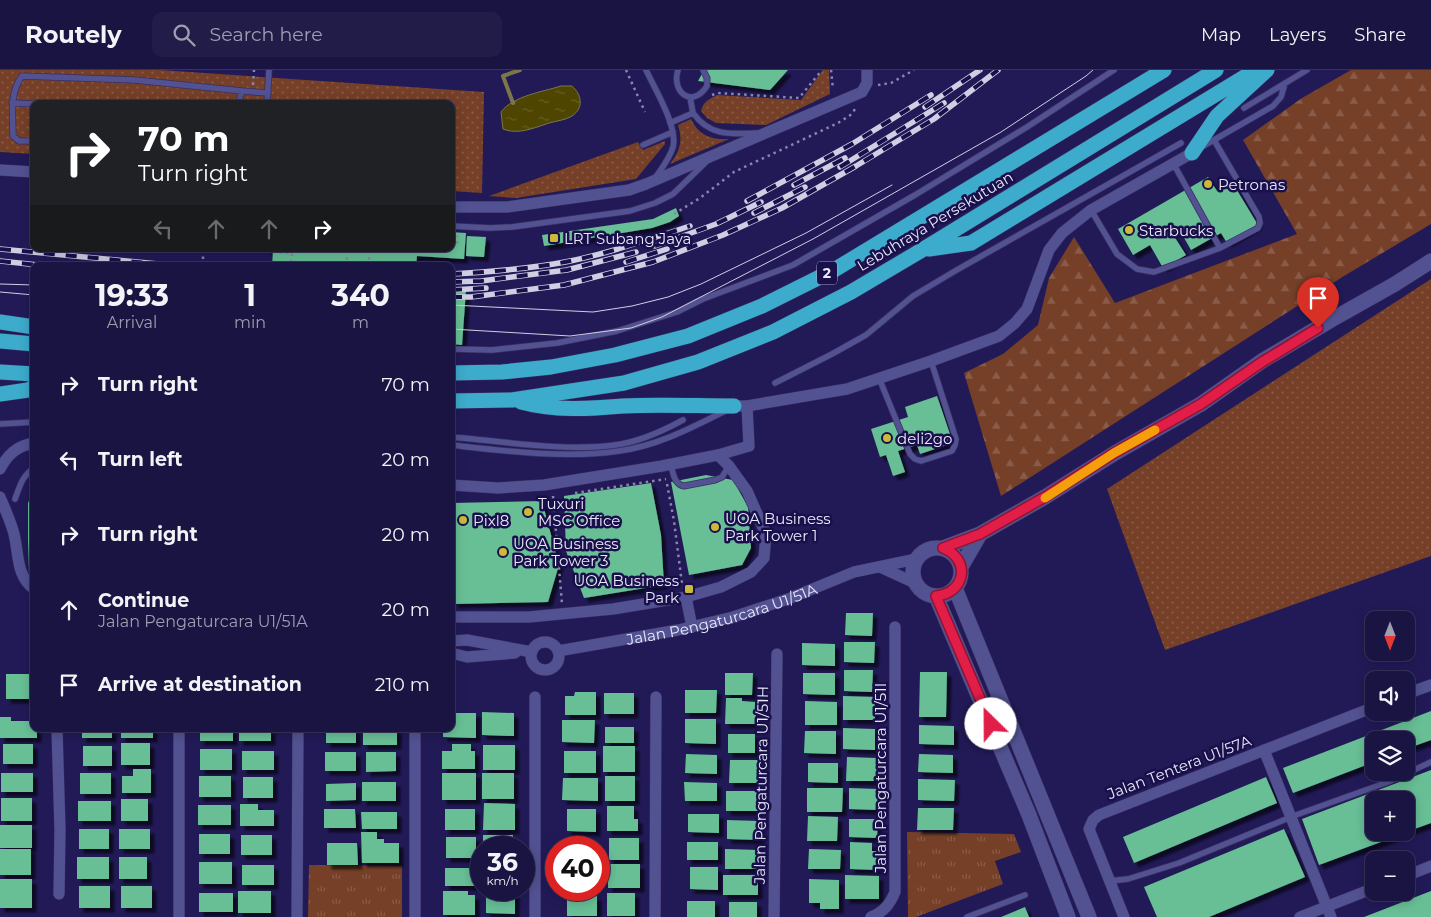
<!DOCTYPE html>
<html lang="en">
<head>
<meta charset="utf-8">
<style>
  :root { --surface:#191441; --page:#221d48; --text:#f1f3f6; --muted:#9f9eb1; --line:#37335a }
  body { margin:0; font-family:Montserrat,sans-serif; background:var(--page); color:var(--text); height:100vh; display:flex; flex-direction:column; font-size:19px; white-space:nowrap }
  * { box-sizing:border-box; margin:0 }
  p { font-size:16px; color:var(--muted) }
  .icon { flex:none; width:28px; height:28px; fill:none; stroke:currentColor; stroke-width:2; stroke-linecap:round; stroke-linejoin:round }
  .map { position:relative; flex:1; overflow:hidden }
  .panel { position:absolute; left:30px; top:192px; width:425px; height:470px; display:flex; flex-direction:column; background:var(--surface); border-radius:10px; box-shadow:0 2px 12px #0003,0 0 0 1px var(--line) }
  .panel>* { flex:none }
  .guide { position:absolute; left:30px; top:30px; width:425px; height:152px; border-radius:10px; box-shadow:0 2px 12px #0003,0 0 0 1px var(--line); background:#202124; color:#fff; overflow:hidden }
  .needle { width:32px; rotate:180deg }
  .fabs { position:absolute; left:1365px; top:541px; display:grid; gap:10px }
  .fabs a { display:grid; place-items:center; width:50px; height:50px; border-radius:10px; background:var(--surface); box-shadow:0 2px 12px #0003,0 0 0 1px var(--line); font-size:25px }
  .speed { position:absolute; left:470px; top:766px; display:flex; gap:10px; font-size:25px; font-weight:700; text-align:center }
  .speed>* { display:grid; place-content:center; width:65px; height:65px; border-radius:50%; background:var(--surface); box-shadow:0 2px 12px #0003,0 0 0 1px var(--line); line-height:1 }
  .speed small { font-size:12px; font-weight:400 }
  .speed .limit { border:8px solid #d22; background:#fff; color:#111 }
  .pin { position:absolute; display:grid; place-items:center; width:42px; height:42px; color:#fff; margin:-51px -21px; border-radius:50% 50% 50% 0; rotate:-45deg; box-shadow:0 0 5px #0007 }
  .pin .icon { rotate:45deg }
  .me { position:absolute; width:55px; margin:-28px; rotate:337deg; stroke-linejoin:round; filter:drop-shadow(0 0 4px #0008) }
  .turn { display:flex; align-items:center; gap:18px; height:105px; padding:0 25px; font-size:22px }
  .turn .icon { width:65px; height:65px; stroke-width:2.5 }
  .turn b { display:block; font-size:35px; line-height:42px }
  .lanes { display:flex; align-items:center; height:48px; padding:0 25px; background:#0003; justify-content:center; gap:25px; direction:ltr }
  .lanes .off { opacity:.35 }
  .eta { display:flex; justify-content:space-evenly; align-items:center; height:85px; text-align:center }
  .eta b { font-size:30px; font-weight:700; line-height:35px }
  ul { padding:0; list-style:none }
  li { display:flex; align-items:center; gap:15px; height:75px; padding:0 25px }
  li div { flex:1 }
  li b { display:block; font-size:19px }
  li em { font-style:normal }
  header { display:flex; align-items:center; gap:30px; box-sizing:border-box; height:70px; padding:0 25px; background:var(--surface); border-bottom:1px solid var(--line) }
  header strong { font-size:24px }
  nav { display:flex; gap:28px; margin-inline-start:auto; font-size:18px }
  .search { width:350px; height:45px; background:var(--page); display:flex; align-items:center; gap:12px; box-sizing:border-box; padding:0 18px; border-radius:10px; color:var(--muted); font-size:19px }
  .map>svg:first-child { display:block }
  .grass { fill:url(#grass-dots) }
  .forest { fill:url(#forest-firs) }
  .park { fill:url(#park-tufts) }
  .water { fill:url(#water-ripples); stroke:#7c764b }
  .lines { fill:none; stroke-linecap:round; stroke-linejoin:round }
  .stream { stroke:#7c764b; stroke-width:4 }
  .building { fill:#67bf96; filter:url(#shadow) }
  .lane-casing { stroke:#3a2f60; stroke-width:7 }
  .street-casing { stroke:#3a2f60; stroke-width:12 }
  .secondary-casing { stroke:#3a2f60; stroke-width:16 }
  .highway-casing { stroke:#3a2f60; stroke-width:16 }
  .path { stroke:#8986ab; stroke-width:2.5; stroke-dasharray:2.5 4; stroke-linecap:butt }
  .lane { stroke:#525293; stroke-width:5.5 }
  .street { stroke:#525293; stroke-width:11 }
  .secondary { stroke:#525293; stroke-width:15 }
  .highway { stroke:#3dabcc; stroke-width:15 }
  .tram { stroke:#cfcfe4; stroke-width:1 }
  .rail-casing { stroke:#cfcfe4; stroke-width:5.5 }
  .rail { stroke:#190f4b; stroke-width:4; stroke-dasharray:11; stroke-linecap:butt }
  .route-casing { stroke:#92132f; stroke-width:12 }
  .route { stroke:#e11d48; stroke-width:9 }
  .slow { stroke:#f59e0b; stroke-width:9 }
  .poi-dot { fill:#caba3a; stroke:#190f4b; stroke-width:2 }
  .labels { text-anchor:middle; dominant-baseline:central; stroke-width:5; stroke-linejoin:round; paint-order:stroke }
  .shield { fill:#190f4b; stroke:#aaa8c5; stroke-width:1 }
  .shield-label { font-size:14px; font-weight:bold; fill:#e8e9f9 }
  .poi-label { font-size:15px; fill:#e8e9f9; stroke:#190f4b; text-anchor:start }
  .street-label { font-size:15px; fill:#e8e9f9; stroke:#190f4b }
</style>
</head>
<body>
<header>
<strong>Routely</strong>
<div class="search"><svg class="icon" aria-label="search" viewBox="0 0 24 24"><circle cx="10" cy="10" r="6"/><path d="M15 15l6 6"/></svg>Search here</div>
<nav><a>Map</a><a>Layers</a><a>Share</a></nav>
</header>
<div class="map">
<svg width="1431" height="847" viewBox="0 0 1431 847">
  <defs>
    <pattern id="grass-dots" width="8" height="8" patternUnits="userSpaceOnUse" patternTransform="scale(1.25)"><rect width="8" height="8" fill="#753f28"/><path d="M2 2h.1M6 6h.1" fill="none" stroke="#895b48" stroke-width="1.8" stroke-linecap="round"/></pattern>
    <pattern id="forest-firs" width="22" height="20" patternUnits="userSpaceOnUse" patternTransform="scale(1.25)"><rect width="22" height="20" fill="#753f28"/><path d="M5 1l3.5 6h-7zM16 11l3.5 6h-7z" fill="#895b48"/></pattern>
    <pattern id="park-tufts" width="24" height="20" patternUnits="userSpaceOnUse" patternTransform="scale(1.25)"><rect width="24" height="20" fill="#753f28"/><path d="M3 7l-1-3M5 7V3M7 7l1-3M15 17l-1-3M17 17v-4M19 17l1-3" fill="none" stroke="#895b48"/></pattern>
    <pattern id="water-ripples" width="26" height="14" patternUnits="userSpaceOnUse" patternTransform="scale(1.25)"><rect width="26" height="14" fill="#4d4500"/><path d="M2 4q2-2 4 0t4 0M15 11q2-2 4 0t4 0" fill="none" stroke="#676026"/></pattern>
    <filter id="shadow"><feDropShadow dx="4.5" dy="4.5" stdDeviation="1" flood-color="#0009"/></filter>
  </defs>
  <rect width="100%" height="100%" fill="#211a57"/>
  <path class="grass" d="M0 0H160L484 22 482 123 451 121V34H34V84L0 82Z
    M823 0H829L830 24 766 55 716 53 707 48 701 41C703 32 709 29 717 25L801 30Z
    M691 49C699 66 712 70 729 69L670 94C680 81 683 71 678 55Z
    M665 71V74L636 109 516 128 489 126 638 72 643 80Z
    M1431 209V486L1165 580 1107 419Z"/>
  <path class="forest" d="M1351 0H1431V154L1344 206 1001 426 964 303 1003 284 1038 255 1049 208 1074 167 1115 233 1297 164 1243 70 1302 28Z"/>
  <path class="park" d="M907 762 1014 764 1021 782 995 791 1003 814 916 847H908Z
    M309 795 402 796V847H308Z"/>
  <path class="water" d="M561 16H572C582 25 584 38 572 46 566 50 556 51 549 53 534 58 518 65 503 59L501 42C513 26 542 22 561 16Z"/>
  <g class="lines">
    <path class="stream" d="M513 33 503 6 520 0"/>
  </g>
  <path class="building" d="M704 0H788L770 20 698 11Z
    M1208 107 1217 121 1232 112 1258 155 1227 173 1221 163 1191 180 1179 159 1172 163 1186 185 1163 198 1150 175 1133 185 1118 159Z
    M676 138 679 146 670 152 652 158 544 176 542 165 653 149Z
    M451 162 466 163 464 189 417 186 416 196H272L273 181 265 180V179H451Z
    M467 166 486 167 484 187 466 186Z
    M451 219 466 220 462 275 451 274Z
    M937 326 953 373 920 384 917 375 898 381 905 402 893 406 886 385 880 387 871 359 908 347 905 337Z
    M706 405 733 410 748 437 751 478 742 495 689 505 671 412Z
    M651 413 661 465 664 515 584 528 566 481 564 426Z
    M34 420V503H29L28 469V433Z
    M542 431 559 495 548 532 455 534 451 526V433Z
    M846 543H873L872 566 845 565Z
    M844 572H875L874 593 844 592Z
    M802 573 835 574V596L802 595Z
    M844 600H873L872 622 844 621Z
    M920 602H947L946 647H919Z
    M725 603H753L752 625H725Z
    M803 603H835V625L803 624Z
    M6 604H34V629H6Z
    M685 620H717L716 643H685Z
    M575 622H596V645H565V626H574Z
    M604 623H634V644H604Z
    M843 626 875 627V650H843Z
    M726 628H742V631L756 632V654H725Z
    M805 631 837 632V655H805Z
    M1431 641V670L1406 679V670H1374V692L1293 723 1283 698Z
    M482 642 514 643V666L482 665Z
    M451 643H476V668L443 667V659H451Z
    M0 647H11V651H34V659H37V668H0Z
    M685 649H716V674L685 673Z
    M562 650H595L594 673 562 672Z
    M919 655 954 656V675L919 674Z
    M605 657H634V673H605Z
    M843 658 875 659V680L843 679Z
    M82 659H112V668H82Z
    M121 659H153V668H121Z
    M200 659H233V671H200Z
    M239 659H271V671H239Z
    M326 659H356V673H326Z
    M363 659H397V675H363Z
    M805 661H836V684L804 683Z
    M728 664H755V683H728Z
    M121 673H150V695H121Z
    M3 674H33V694H3Z
    M452 674H471V681H475V699H442V681H452Z
    M483 675H515V700H483Z
    M83 676H112V696H83Z
    M603 676H635V702H603Z
    M200 679H232V700H200Z
    M242 681H274V700H242Z
    M564 681H596V703H564Z
    M325 682H356V701H325Z
    M366 682H396V701L366 702Z
    M686 684 717 685V704L685 703Z
    M919 684 953 685V703L918 702Z
    M847 687 877 688 876 711H846Z
    M730 690H758V713H729Z
    M808 693H838V713L808 712Z
    M133 699H151V723H122V706H133Z
    M1431 700V753L1406 762V730H1374V762L1405 763 1319 795 1302 749Z
    M1 703H33V722H1Z
    M80 703H111V724H80Z
    M442 703H476V730H442Z
    M482 703H514V729H482Z
    M199 706H231V727H199Z
    M605 706H635V731H605Z
    M243 707H273V728H243Z
    M1266 707 1277 733 1134 793 1123 767Z
    M563 708H598V731L562 730Z
    M918 709 955 710 954 731 918 730Z
    M362 712H396V731H362Z
    M684 712 717 713V731H685Z
    M356 713V730L326 731V714Z
    M807 718H843L842 742H807Z
    M849 718 878 719V740L849 739Z
    M726 721H759V741H726Z
    M1 728H32V751H1Z
    M121 729H148V751H121Z
    M78 731H111V751H78Z
    M484 733 515 734V760H483Z
    M240 734H258V740H274V756H240Z
    M198 735H231V755H198Z
    M607 736H634V749H638V761H607Z
    M918 738H954L953 760H917Z
    M324 739H355L356 758H324Z
    M445 739H475V760H445Z
    M567 739H596V762L567 761Z
    M361 742H397V759H362Z
    M688 744H719V763L688 762Z
    M808 746 838 747 837 771H807Z
    M849 749H878L877 768 849 767Z
    M727 750 760 751V770L727 769Z
    M0 755H32V778H0Z
    M79 759H109V779H79Z
    M119 759H150V779H119Z
    M1284 759 1305 807 1209 847H1157L1144 817Z
    M361 762H377V769H384V773H399V793H362Z
    M199 764H230V784H199Z
    M241 765H272V785H241Z
    M483 765H513V778H483Z
    M446 767H476V788H446Z
    M609 768H639V790H609Z
    M567 772H598V778H567Z
    M687 772H718V790H687Z
    M850 772 872 773V781H878L877 800 850 799Z
    M327 773H357L358 795H327Z
    M0 779H31V805H0Z
    M725 779 760 780 759 799H725Z
    M809 779 841 780 840 799H808Z
    M77 787H109V809H77Z
    M119 787H147V809H119Z
    M199 792H232V814H199Z
    M608 794H640V818H608Z
    M242 795H274V815H242Z
    M690 797H718V820L690 819Z
    M445 798H475V816H445Z
    M723 805H758V825H723Z
    M845 805 879 806V829H845Z
    M0 809H32V838H0Z
    M809 809 839 810V839H820V833H809Z
    M79 816H110V838H79Z
    M121 816H152V838H121Z
    M238 821H271V843H238Z
    M443 821H468V825H475V845H443Z
    M1431 821V847H1364Z
    M486 822 515 823V844L486 843Z
    M199 823H233V842H199Z
    M607 823H635V846H607Z
    M567 826H597V846H567Z
    M687 831H715V847H687Z
    M729 832H757V847H729Z
    M1025 837 1029 847H1001Z"/>
  <g class="lines">
    <g class="lane-casing">
      <path id="lane" d="M646 0C655 19 678 57 673 77 670 88 662 98 655 108
        M678 0C671 22 692 39 707 16V8L703 0
        M12 33 34 34
        M238 34 242 21 268 23
        M267 34 269 0
        M1244 38 1307 0
        M693 43C710 67 732 64 759 63
        M670 53 693 43 690 27
        M34 71H19L13 66C13 46 9 23 22 6L135 10 242 21
        M643 75 673 62
        M1200 78 1273 36 1281 27 1285 13
        M1173 93 1220 178 1258 158 1260 153 1259 147 1214 70
        M1091 140 1117 184 1137 199 1154 202 1220 178
        M451 156 490 158 512 157 630 141 655 133 673 124 706 92
        M451 279 492 280 557 273 617 261 677 242 703 229 793 195 915 125 1027 57 1114 0
        M879 308 910 384 915 389 921 391 952 381 955 375 956 369 931 291
        M775 313 832 284 866 265 913 226 955 201 1181 73
        M0 354 34 352
        M451 367C502 371 565 382 615 375 639 372 661 362 683 350
        M451 375C504 381 565 389 619 381 657 376 691 358 725 341
        M671 395C673 403 674 414 684 416L715 410 722 407 729 396
        M15 429C20 416 22 406 34 398
        M1109 811 1128 809 1179 793 1296 745 1388 712 1431 692
        M967 847 1025 825"/>
    </g>
    <g class="street-casing">
      <g id="street">
        <path d="M0 100 34 102"/>
        <path d="M451 137H507L629 120 646 114 862 22 867 13V0"/>
        <path d="M734 336H747L847 319 931 291 999 266 1015 253 1027 239 1049 180 1062 163 1091 140 1192 83"/>
        <path d="M0 399C8 384 17 376 34 373"/>
        <path d="M451 415 498 418 544 415 662 396 718 385 749 376 747 336"/>
        <path d="M0 427C5 439 11 452 14 464 19 484 16 506 34 519"/>
        <path d="M880 497 915 513"/>
        <path d="M686 527 692 557"/>
        <path d="M451 547H529L613 539 686 527 721 517 751 502 764 488 766 464 747 421 729 396 718 385"/>
        <path d="M451 571 467 570 532 582"/>
        <circle cx="545" cy="586" r="14"/>
        <path id="s1" d="M558 581 678 560 733 547 788 529 854 502 916 489"/>
        <path d="M451 583 467 587 515 583"/>
        <path d="M1406 624 1431 615"/>
        <path d="M535 627V847"/>
        <path d="M57 659 60 760 59 824"/>
        <path d="M179 659V847"/>
        <path d="M1264 680 1331 847"/>
        <path d="M1406 806 1431 796"/>
        <path d="M297 847 298 659"/>
        <path d="M415 847V659"/>
        <path d="M655 847 656 627"/>
        <path d="M774 847 777 584"/>
        <path d="M871 847C884 842 890 834 895 822V557"/>
        <path d="M1124 847 1089 759 1093 750 1099 745 1374 637"/>
        <path d="M1300 847 1374 818"/>
      </g>
    </g>
    <g class="secondary-casing">
      <path id="secondary" d="M913 502a24 24 0 1 1 48 0a24 24 0 1 1-48 0Z
        M943 478 980 464 1045 427 1115 383 1201 334 1262 291 1331 250 1395 214 1431 191
        M961 497 980 464
        M955 518 1089 847
        M936 526 1029 745 1068 847"/>
    </g>
    <g class="highway-casing">
      <path id="highway" d="M1192 83 1217 46 1267 0
        M929 179 971 173 1256 0
        M0 252 34 257
        M0 271 34 274
        M0 302 34 304
        M451 303 502 302 551 297 615 285 688 266 762 236 834 200 1164 0
        M0 324 28 320 34 317
        M451 331 512 330 624 313 698 292 773 262 851 222 922 180 1216 0
        M521 332C555 341 588 339 623 336 660 334 697 336 734 336"/>
    </g>
    <path class="path" d="M626 0 645 42
      M831 0 833 19
      M253 15 254 0
      M878 15 891 13 914 0
      M712 25 718 23 799 28 822 0
      M674 144 700 128 734 102 838 53 852 44 855 39
      M451 174H457V166
      M221 179 292 183 291 196
      M203 189V179
      M291 196H302
      M346 196 348 179
      M369 196V179
      M667 414 674 451 682 514 668 517
      M575 423 666 409
      M553 426 562 534"/>
    <use href="#lane" class="lane"/>
    <use href="#street" class="street"/>
    <use href="#secondary" class="secondary"/>
    <use href="#highway" class="highway"/>
    <path class="tram" d="M0 214 34 215
      M0 222 34 225
      M451 235 593 242 632 236 668 227 701 214 806 163 892 115
      M451 259 570 266 631 258 662 247 813 169 1001 62 1086 6 1093 0"/>
    <g class="rail-casing">
      <path id="rail" d="M925 37 980 0
        M840 97 944 33
        M794 115 845 88
        M747 131 852 74 931 25
        M754 143 805 117
        M655 176 716 154 761 132
        M0 179 180 196
        M0 191 48 196
        M626 192 667 179
        M451 204C489 202 528 199 565 192 608 184 649 169 690 156
        M451 212 481 211 567 200 636 182
        M451 220 486 218
        M451 227H471L564 215 653 192 723 165 782 138 856 96 934 49 998 0"/>
    </g>
    <use href="#rail" class="rail"/>
  </g>
  <g class="lines">
    <g class="route-casing">
      <path id="route" d="M991 654 936 526C966 523 971 489 943 478L980 464 1045 427 1114 383 1201 334 1262 292 1318 258"/>
    </g>
    <use href="#route" class="route"/>
    <path class="slow" d="M1045 428 1114 383 1155 360"/>
  </g>
  <g class="poi-dot">
    <circle cx="1208" cy="114" r="5"/>
    <circle cx="1129" cy="160" r="5"/>
    <rect x="549" y="163" width="10" height="10" rx="2.5"/>
    <circle cx="887" cy="368" r="5"/>
    <circle cx="528" cy="442" r="5"/>
    <circle cx="463" cy="450" r="5"/>
    <circle cx="715" cy="457" r="5"/>
    <circle cx="503" cy="482" r="5"/>
    <rect x="684" y="514" width="10" height="10" rx="2.5"/>
  </g>
  <g class="labels">
    <rect class="shield" x="817" y="191.5" width="20" height="23" rx="4"/>
    <g class="shield-label">
      <text x="827" y="203">2</text>
    </g>
    <g class="poi-label">
      <text x="1218" y="114">Petronas</text>
      <text x="1139" y="160">Starbucks</text>
      <text x="564" y="168">LRT Subang Jaya</text>
      <text x="897" y="368">deli2go</text>
      <text x="538" y="433">Tuxuri<tspan x="538" dy="17">MSC Office</tspan></text>
      <text x="725" y="448">UOA Business<tspan x="725" dy="17">Park Tower 1</tspan></text>
      <text x="473" y="450">Pixl8</text>
      <text x="513" y="473">UOA Business<tspan x="513" dy="17">Park Tower 3</tspan></text>
      <text x="679" y="510" text-anchor="end">UOA Business<tspan x="679" dy="17">Park</tspan></text>
    </g>
    <g class="street-label">
      <text transform="translate(935 151) rotate(-31)">Lebuhraya Persekutuan</text>
      <text stroke="none"><textPath href="#s1" startOffset="168">Jalan Pengaturcara U1/51A</textPath></text>
      <text transform="translate(1179 697) rotate(-21)">Jalan Tentera U1/57A</text>
      <text transform="translate(880 708) rotate(-90)">Jalan Pengaturcara U1/51I</text>
      <text transform="translate(761 715) rotate(-89)">Jalan Pengaturcara U1/51H</text>
    </g>
  </g>
</svg>
<div class="fabs">
<a><svg class="needle" viewBox="-14 -14 28 28"><path d="M0-13l5 13h-10z" fill="#e53935"/><path d="M0 13l5-13h-10z" fill="#9f9eb1"/></svg></a>
<a><svg class="icon" aria-label="sound" viewBox="0 0 24 24"><path d="M4 9h4l5-4v14l-5-4H4zM17 9q2 3 0 6"/></svg></a>
<a><svg class="icon" aria-label="layers" viewBox="0 0 24 24"><path d="M12 4l9 5-9 5-9-5zM3 14l9 5 9-5"/></svg></a>
<a>+</a>
<a>−</a>
</div>
<div class="speed"><div>36<small>km/h</small></div><div class="limit">40</div></div>
<div class="pin" style="left:1318px;top:258px;background:#d93025"><svg class="icon" aria-label="arrive" viewBox="0 0 24 24"><path d="M6 21V4h12l-3 4 3 4H6"/></svg></div>
<svg class="me" style="left:991px;top:654px" viewBox="-20 -20 40 40"><circle r="19" fill="#fff"/><path d="M0-13L10 11 0 6-10 11z" fill="#e11d48"/></svg>
<div class="guide">
<div class="turn"><svg class="icon" aria-label="right" viewBox="0 0 24 24"><path d="M7 20v-9h11M14 6l5 5-5 5"/></svg><div><b>70 m</b>Turn right</div></div>
<div class="lanes"><svg class="icon off" aria-label="left" viewBox="0 0 24 24"><path d="M17 20v-9H6M10 6l-5 5 5 5"/></svg><svg class="icon off" aria-label="ahead" viewBox="0 0 24 24"><path d="M12 20V5M6 11l6-6 6 6"/></svg><svg class="icon off" aria-label="ahead" viewBox="0 0 24 24"><path d="M12 20V5M6 11l6-6 6 6"/></svg><svg class="icon" aria-label="right" viewBox="0 0 24 24"><path d="M7 20v-9h11M14 6l5 5-5 5"/></svg></div>
</div>
<section class="panel">
<div class="eta">
<div><b>19:33</b><p>Arrival</p></div>
<div><b>1</b><p>min</p></div>
<div><b>340</b><p>m</p></div>
</div>
<ul>
<li><svg class="icon" aria-label="right" viewBox="0 0 24 24"><path d="M7 20v-9h11M14 6l5 5-5 5"/></svg><div><b>Turn right</b></div><em>70 m</em></li>
<li><svg class="icon" aria-label="left" viewBox="0 0 24 24"><path d="M17 20v-9H6M10 6l-5 5 5 5"/></svg><div><b>Turn left</b></div><em>20 m</em></li>
<li><svg class="icon" aria-label="right" viewBox="0 0 24 24"><path d="M7 20v-9h11M14 6l5 5-5 5"/></svg><div><b>Turn right</b></div><em>20 m</em></li>
<li><svg class="icon" aria-label="ahead" viewBox="0 0 24 24"><path d="M12 20V5M6 11l6-6 6 6"/></svg><div><b>Continue</b><p>Jalan Pengaturcara U1/51A</p></div><em>20 m</em></li>
<li><svg class="icon" aria-label="arrive" viewBox="0 0 24 24"><path d="M6 21V4h12l-3 4 3 4H6"/></svg><div><b>Arrive at destination</b></div><em>210 m</em></li>
</ul>
</section>
</div>
</body>
</html>
